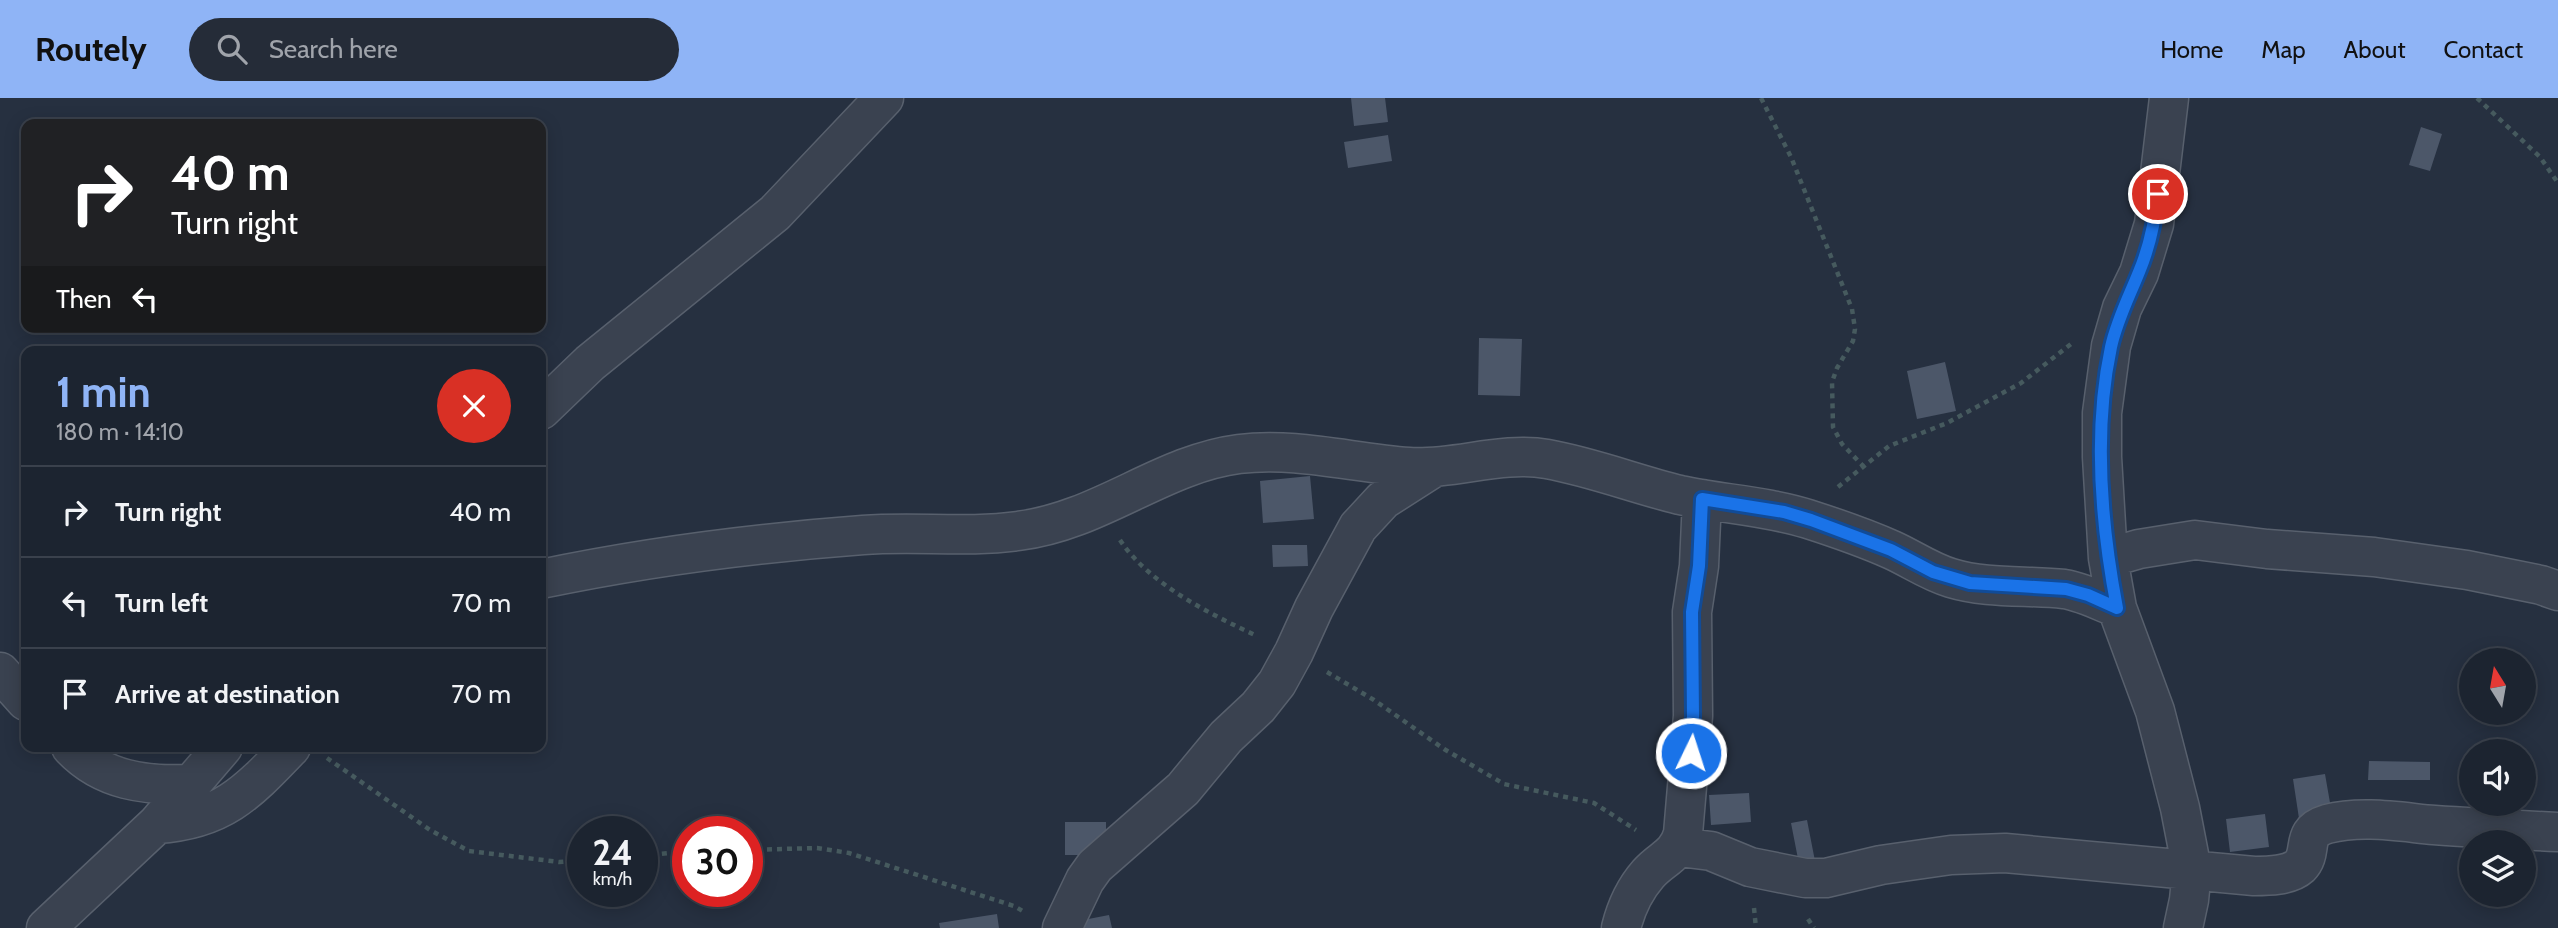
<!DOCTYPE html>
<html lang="en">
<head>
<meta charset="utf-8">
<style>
  :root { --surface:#1c2430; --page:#252c38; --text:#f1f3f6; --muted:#a0a4ab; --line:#3a414c; --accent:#8fb4f6 }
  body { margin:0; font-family:Cabin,sans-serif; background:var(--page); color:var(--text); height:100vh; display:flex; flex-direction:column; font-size:26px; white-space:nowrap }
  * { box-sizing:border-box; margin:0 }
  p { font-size:23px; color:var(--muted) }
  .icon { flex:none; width:38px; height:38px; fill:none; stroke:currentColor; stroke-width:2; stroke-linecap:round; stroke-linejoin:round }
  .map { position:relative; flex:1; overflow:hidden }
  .sheet { position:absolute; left:21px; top:248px; width:525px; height:406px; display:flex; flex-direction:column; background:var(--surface); border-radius:14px; box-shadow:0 4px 18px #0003,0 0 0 2px var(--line) }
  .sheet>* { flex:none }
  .top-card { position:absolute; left:21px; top:21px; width:525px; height:214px; border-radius:14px; box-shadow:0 4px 18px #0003,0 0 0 2px var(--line); background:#202124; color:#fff; overflow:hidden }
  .needle { width:46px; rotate:349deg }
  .fabs { position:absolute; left:2459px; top:550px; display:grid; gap:14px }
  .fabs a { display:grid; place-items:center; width:77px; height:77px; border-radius:50%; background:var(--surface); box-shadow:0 4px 18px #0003,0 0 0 2px var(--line); font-size:35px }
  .speed { position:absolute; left:567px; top:718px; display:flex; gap:14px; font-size:35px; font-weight:700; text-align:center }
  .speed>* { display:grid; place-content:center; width:91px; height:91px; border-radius:50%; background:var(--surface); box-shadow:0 4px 18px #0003,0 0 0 2px var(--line); line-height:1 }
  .speed small { font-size:18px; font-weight:400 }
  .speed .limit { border:10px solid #d22; background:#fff; color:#111 }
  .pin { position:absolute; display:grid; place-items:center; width:60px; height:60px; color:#fff; margin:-30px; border:4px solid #fff; border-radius:50%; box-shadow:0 2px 7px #0007 }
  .me { position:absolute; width:77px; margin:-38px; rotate:4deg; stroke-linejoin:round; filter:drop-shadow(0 0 5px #0008) }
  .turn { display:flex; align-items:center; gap:24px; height:147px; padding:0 35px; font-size:32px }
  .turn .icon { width:91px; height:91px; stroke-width:2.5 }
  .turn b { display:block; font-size:49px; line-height:60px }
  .then { display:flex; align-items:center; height:66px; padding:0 35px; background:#0003; gap:14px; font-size:26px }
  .round { display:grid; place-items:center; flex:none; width:74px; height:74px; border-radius:37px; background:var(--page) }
  .summary { display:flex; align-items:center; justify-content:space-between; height:119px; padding:0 35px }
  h1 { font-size:42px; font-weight:800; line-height:52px; color:var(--accent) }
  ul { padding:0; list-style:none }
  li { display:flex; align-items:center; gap:21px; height:91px; padding:0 35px; border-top:2px solid var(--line) }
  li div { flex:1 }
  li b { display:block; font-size:26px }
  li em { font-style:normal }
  header { display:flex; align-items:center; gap:42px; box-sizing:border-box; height:98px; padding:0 35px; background:var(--accent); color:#111 }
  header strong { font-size:33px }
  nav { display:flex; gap:38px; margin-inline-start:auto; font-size:24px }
  .search { width:490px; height:63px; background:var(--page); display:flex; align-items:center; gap:18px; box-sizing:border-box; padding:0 24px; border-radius:38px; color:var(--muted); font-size:26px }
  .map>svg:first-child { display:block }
  .building { fill:#4c5769 }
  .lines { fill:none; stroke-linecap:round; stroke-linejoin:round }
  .minor-casing { stroke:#58606d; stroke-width:41 }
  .path { stroke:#465a5e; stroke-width:4.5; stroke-dasharray:5 5; stroke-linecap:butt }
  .minor { stroke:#3a4250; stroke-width:38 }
  .route-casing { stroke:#114b97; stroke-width:18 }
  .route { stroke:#1a73e8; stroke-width:12 }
</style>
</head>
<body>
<header>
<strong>Routely</strong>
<div class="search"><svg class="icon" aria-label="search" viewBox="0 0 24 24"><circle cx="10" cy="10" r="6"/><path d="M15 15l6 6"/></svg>Search here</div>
<nav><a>Home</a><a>Map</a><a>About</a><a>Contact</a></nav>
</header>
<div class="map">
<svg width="2558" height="830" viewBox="0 0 2558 830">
  <rect width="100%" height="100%" fill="#263040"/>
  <path class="building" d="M1351 0H1385L1388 24 1354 28Z
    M2421 29 2442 36 2430 73 2409 67Z
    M1388 37 1392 63 1348 70 1344 44Z
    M1479 240 1522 241 1520 298 1478 297Z
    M1945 264 1956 313 1917 321 1907 273Z
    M1310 378 1314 421 1263 425 1260 383Z
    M1272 447H1307L1308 468 1273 469Z
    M2369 663 2430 664V682H2368Z
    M2325 676 2333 722 2300 727 2293 681Z
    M1749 695 1751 724 1711 727 1709 697Z
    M2265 716 2269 749 2230 754 2226 721Z
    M1807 722 1815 763 1799 766 1791 725Z
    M1065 724H1106V757H1065Z
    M997 816 999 830H940L939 825Z
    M1109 817 1112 830H1080L1078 823Z"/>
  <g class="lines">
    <g class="minor-casing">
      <path id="minor" d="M2169 0 2154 126 2139 175 2122 210 2111 248 2102 315V359L2108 460 2117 510 2155 613 2180 710 2192 772 2189 802 2183 830
        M541 312 590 265 775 115 884 0
        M2108 460 2139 451 2195 442 2267 451 2374 459 2467 472 2541 487 2558 493
        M541 481C646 459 756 445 863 437 915 433 967 440 1018 433 1100 423 1161 366 1239 356 1296 349 1352 365 1409 369 1455 372 1501 353 1547 361 1592 369 1635 386 1680 397 1722 406 1767 408 1808 421 1836 430 1865 440 1892 452 1912 461 1930 474 1951 480 1987 491 2026 487 2064 491 2083 494 2100 503 2117 510
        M0 574 26 603
        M71 649C103 683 146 688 190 686
        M157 726C222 722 247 695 291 649
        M1679 749 1711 753 1750 769 1805 780H1826L1881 767 1951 757 2005 755 2254 778C2268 778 2289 778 2300 768 2314 754 2299 734 2327 726 2362 717 2400 724 2434 727 2476 730 2517 732 2558 734
        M46 830 157 726 223 649
        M1062 830 1085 782 1095 768 1183 691 1226 639 1258 609 1277 585 1294 554 1314 510 1358 429 1383 402 1433 370
        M1621 830C1626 810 1634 792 1648 776 1662 760 1676 759 1683 736L1693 618 1692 514 1699 468 1702 401"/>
    </g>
    <path class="path" d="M1761 0 1791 59 1852 211 1855 231 1853 243 1837 270 1832 284 1833 329 1842 346 1864 369
      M2477 0 2540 59 2558 85
      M1838 389 1889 348 1947 325 2021 285 2071 246
      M1120 442C1149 486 1210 516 1257 538
      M1327 574 1374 602 1444 651 1504 686 1594 705 1636 732
      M327 660 430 732 469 753 559 764 583 762
      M747 752 817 750 849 755 1014 808 1026 815
      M642 758 688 753
      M1754 810 1756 830
      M1808 821 1814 830"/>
    <use href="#minor" class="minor"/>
  </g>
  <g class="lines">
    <g class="route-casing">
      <path id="route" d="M1691 655 1693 618 1692 514 1699 468 1702 401 1784 414 1811 422 1891 452 1933 474 1970 485 2066 491 2088 497 2117 510C2101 426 2093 334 2111 249 2117 222 2129 199 2139 174 2150 148 2155 123 2158 96"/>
    </g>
    <use href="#route" class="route"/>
  </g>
</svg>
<div class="fabs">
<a><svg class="needle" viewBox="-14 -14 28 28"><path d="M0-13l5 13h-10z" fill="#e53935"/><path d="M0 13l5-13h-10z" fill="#a0a4ab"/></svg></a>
<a><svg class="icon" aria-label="sound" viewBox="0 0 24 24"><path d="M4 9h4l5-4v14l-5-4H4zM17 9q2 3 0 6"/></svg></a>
<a><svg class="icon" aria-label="layers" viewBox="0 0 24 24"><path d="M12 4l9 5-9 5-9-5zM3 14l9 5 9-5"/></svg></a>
</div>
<div class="speed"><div>24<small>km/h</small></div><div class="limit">30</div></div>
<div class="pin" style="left:2158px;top:96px;background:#d93025"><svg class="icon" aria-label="arrive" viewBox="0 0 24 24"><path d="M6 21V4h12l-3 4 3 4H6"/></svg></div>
<svg class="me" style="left:1691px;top:655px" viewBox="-20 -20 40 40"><circle r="17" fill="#1a73e8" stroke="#fff" stroke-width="3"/><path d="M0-11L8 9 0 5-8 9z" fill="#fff"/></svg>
<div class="top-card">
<div class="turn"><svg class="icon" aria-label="right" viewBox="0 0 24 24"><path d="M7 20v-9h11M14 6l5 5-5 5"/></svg><div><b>40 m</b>Turn right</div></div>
<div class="then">Then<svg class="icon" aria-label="left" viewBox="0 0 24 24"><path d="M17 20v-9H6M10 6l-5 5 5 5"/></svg></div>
</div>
<section class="sheet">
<div class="summary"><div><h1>1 min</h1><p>180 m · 14:10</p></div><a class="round" style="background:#d93025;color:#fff"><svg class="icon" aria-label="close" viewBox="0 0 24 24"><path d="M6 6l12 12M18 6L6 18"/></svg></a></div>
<ul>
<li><svg class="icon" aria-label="right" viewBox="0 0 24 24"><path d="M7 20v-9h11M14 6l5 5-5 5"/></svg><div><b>Turn right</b></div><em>40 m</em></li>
<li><svg class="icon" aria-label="left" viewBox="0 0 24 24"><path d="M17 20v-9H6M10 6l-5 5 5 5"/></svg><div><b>Turn left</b></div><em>70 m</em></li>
<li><svg class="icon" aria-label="arrive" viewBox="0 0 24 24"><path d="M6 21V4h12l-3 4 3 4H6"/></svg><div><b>Arrive at destination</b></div><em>70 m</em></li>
</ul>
</section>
</div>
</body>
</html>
